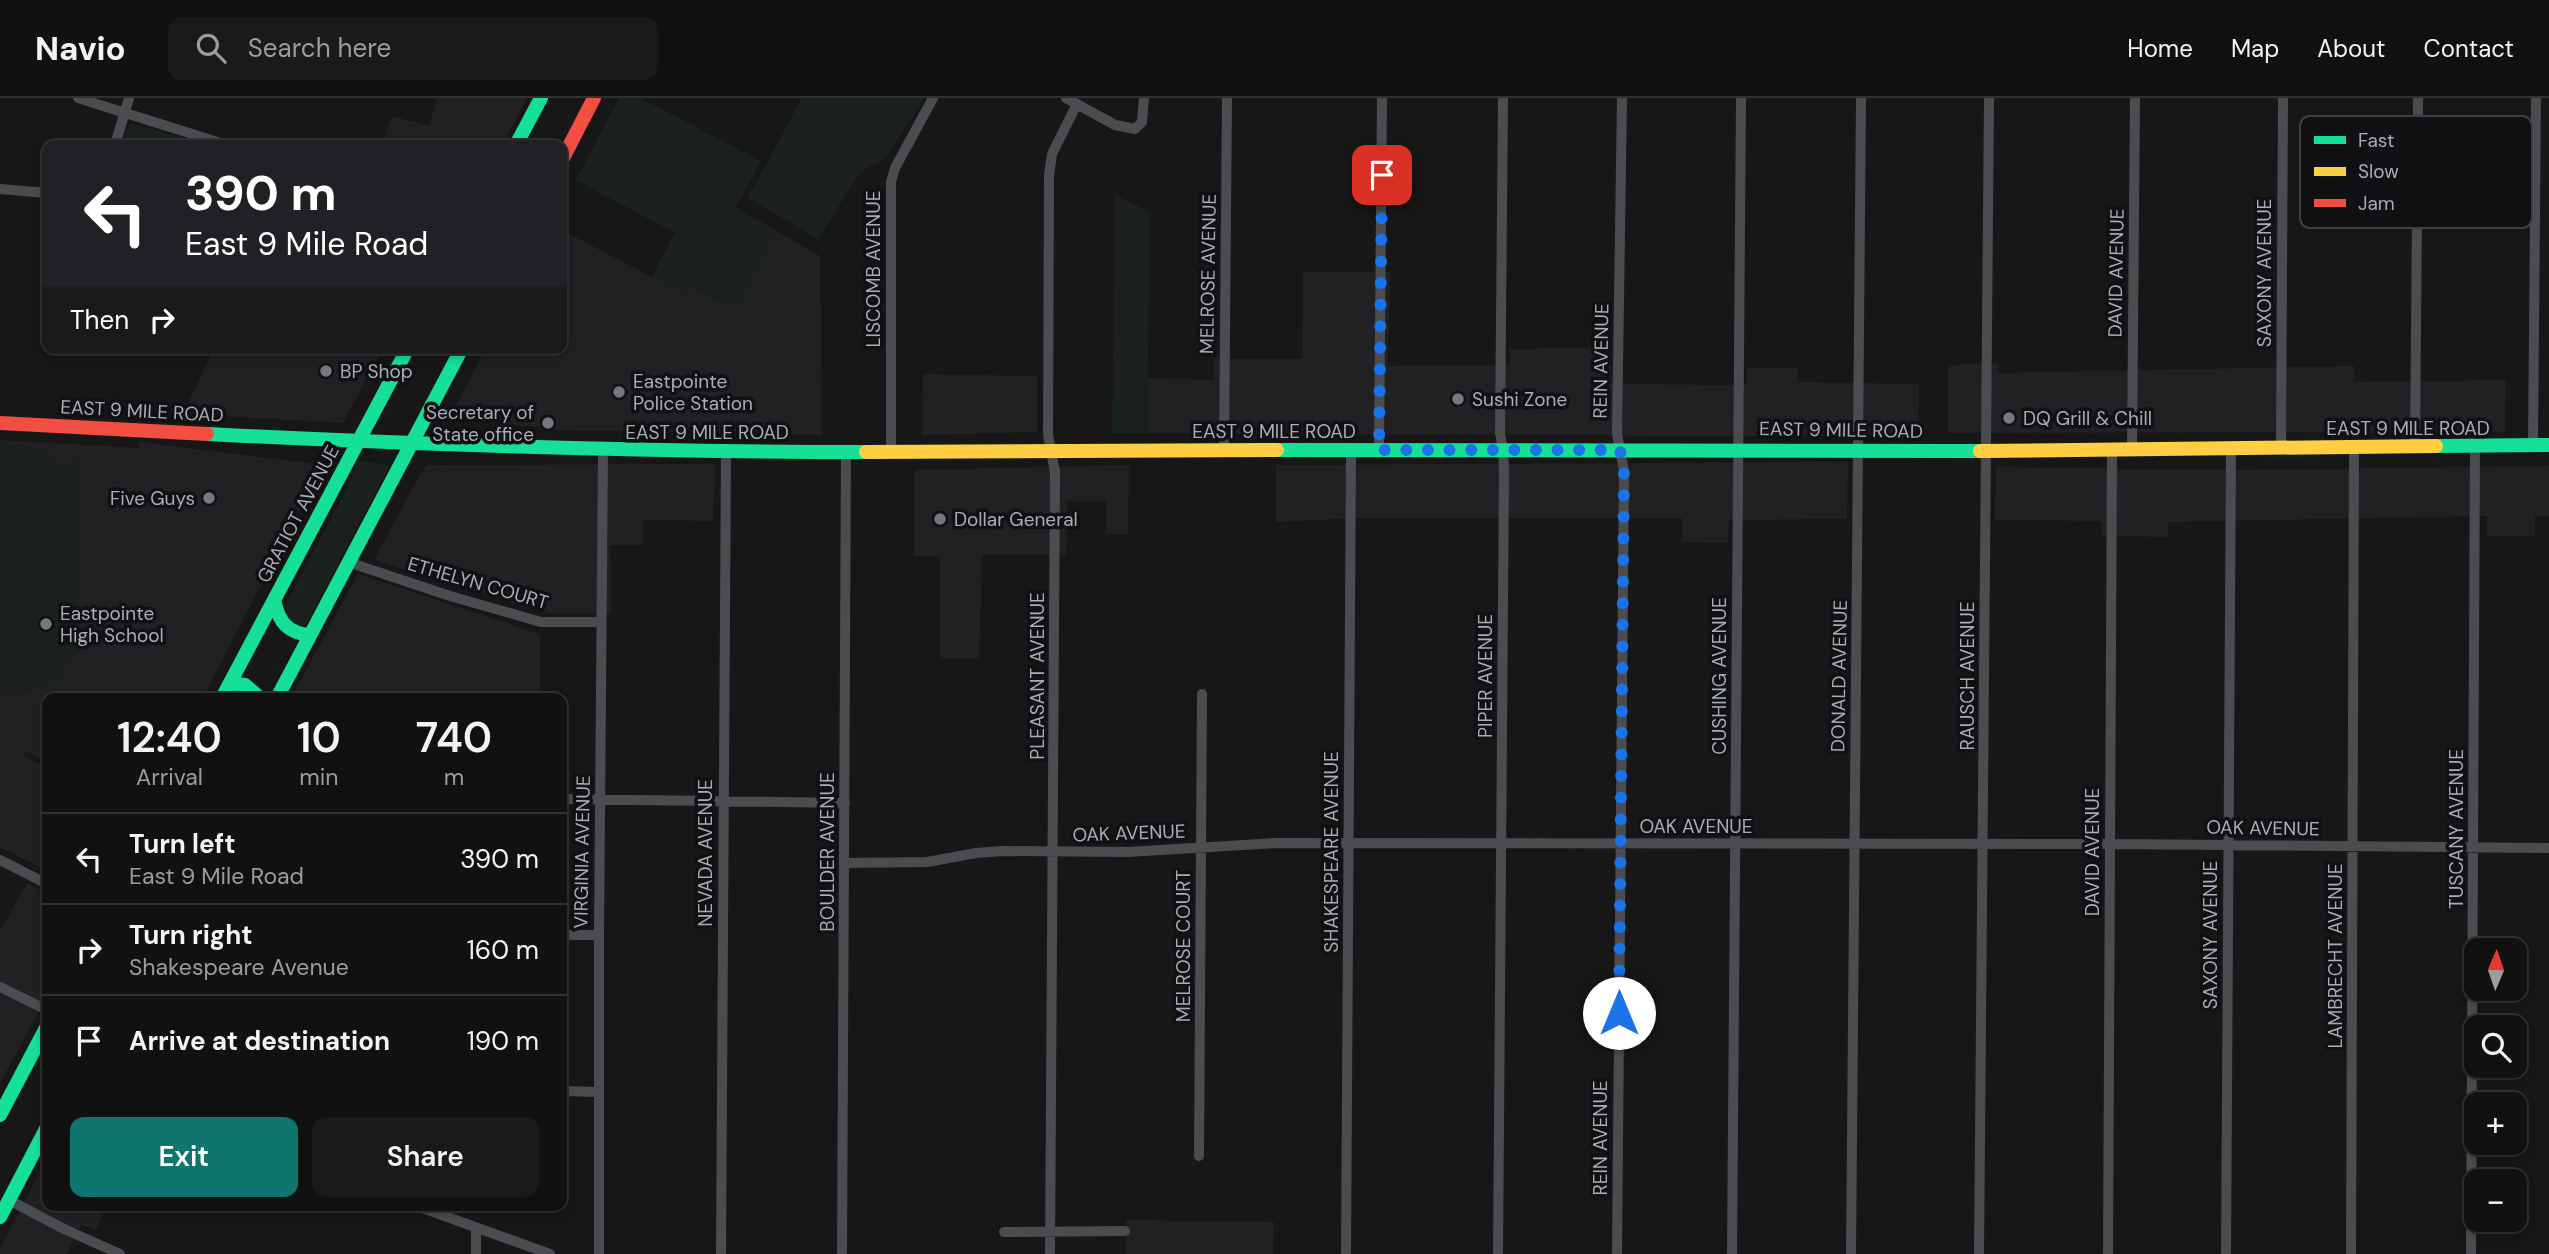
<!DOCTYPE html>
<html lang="en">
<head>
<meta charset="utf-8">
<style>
  :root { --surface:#111; --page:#1a1a1a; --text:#f1f3f6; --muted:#9c9d9f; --line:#303131; --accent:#0f766e }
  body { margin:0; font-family:"DM Sans",sans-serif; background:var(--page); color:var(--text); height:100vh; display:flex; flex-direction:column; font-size:26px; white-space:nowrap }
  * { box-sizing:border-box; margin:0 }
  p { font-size:23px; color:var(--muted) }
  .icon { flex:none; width:38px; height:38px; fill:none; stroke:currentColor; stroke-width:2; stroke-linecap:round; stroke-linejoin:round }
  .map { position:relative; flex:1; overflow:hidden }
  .side { position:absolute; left:42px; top:595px; width:525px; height:518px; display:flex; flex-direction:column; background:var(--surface); border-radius:14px; box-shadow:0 4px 10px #0003,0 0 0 2px var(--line) }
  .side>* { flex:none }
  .top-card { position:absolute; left:42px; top:42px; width:525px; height:214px; border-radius:14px; box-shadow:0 4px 10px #0003,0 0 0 2px var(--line); background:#202124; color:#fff; overflow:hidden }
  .needle { width:46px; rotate:2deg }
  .controls { position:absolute; left:2464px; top:840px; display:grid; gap:14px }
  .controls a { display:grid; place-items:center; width:63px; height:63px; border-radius:14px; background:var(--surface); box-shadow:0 4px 10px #0003,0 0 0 2px var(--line); font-size:35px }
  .pin { position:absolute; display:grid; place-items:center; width:60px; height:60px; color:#fff; margin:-30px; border-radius:14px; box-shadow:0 4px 10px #0006 }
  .me { position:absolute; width:77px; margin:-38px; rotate:0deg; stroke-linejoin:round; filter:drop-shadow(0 0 5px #0008) }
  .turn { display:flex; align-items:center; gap:24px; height:147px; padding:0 28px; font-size:32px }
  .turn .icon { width:91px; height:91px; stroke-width:2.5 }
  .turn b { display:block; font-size:49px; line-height:60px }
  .then { display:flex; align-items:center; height:66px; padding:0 28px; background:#0003; gap:14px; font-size:26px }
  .eta { display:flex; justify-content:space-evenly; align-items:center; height:119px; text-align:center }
  .eta b { font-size:42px; font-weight:600; line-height:49px }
  .primary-button { display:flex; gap:14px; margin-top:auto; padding:14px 28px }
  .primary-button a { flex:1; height:80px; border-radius:14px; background:var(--accent); color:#fff; font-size:28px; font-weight:600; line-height:80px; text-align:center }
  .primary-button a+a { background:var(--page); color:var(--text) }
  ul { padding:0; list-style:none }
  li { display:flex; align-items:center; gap:21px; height:91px; padding:0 28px; border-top:2px solid var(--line) }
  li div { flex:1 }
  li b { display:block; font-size:26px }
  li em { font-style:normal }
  header { display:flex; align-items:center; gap:42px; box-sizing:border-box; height:98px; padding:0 35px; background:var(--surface); border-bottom:2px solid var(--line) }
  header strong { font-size:33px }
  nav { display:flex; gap:38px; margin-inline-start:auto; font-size:24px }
  .search { width:490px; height:63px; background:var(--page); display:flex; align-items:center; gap:18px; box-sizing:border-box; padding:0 24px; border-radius:14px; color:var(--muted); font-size:26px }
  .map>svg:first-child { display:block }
  .built { fill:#212124 }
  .green { fill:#1b211c }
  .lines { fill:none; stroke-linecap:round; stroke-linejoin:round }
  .street { stroke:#4b4c50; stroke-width:10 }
  .fast { stroke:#16e098; stroke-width:14 }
  .slow { stroke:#ffcf43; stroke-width:14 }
  .jam { stroke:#f24e42; stroke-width:14 }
  .route { stroke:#1a73e8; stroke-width:12; stroke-dasharray:0 21.6 }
  .poi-dot { fill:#757880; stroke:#111113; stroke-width:2.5 }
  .labels { text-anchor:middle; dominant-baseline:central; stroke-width:7; stroke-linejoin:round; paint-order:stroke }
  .street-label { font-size:19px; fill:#a8adb8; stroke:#111113 }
  .poi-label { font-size:19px; fill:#a8adb8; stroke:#111113; text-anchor:start }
  .key { fill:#111113; stroke:#3e4045; stroke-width:2 }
  .key-label { font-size:19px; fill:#a8adb8 }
</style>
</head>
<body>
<header>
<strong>Navio</strong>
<div class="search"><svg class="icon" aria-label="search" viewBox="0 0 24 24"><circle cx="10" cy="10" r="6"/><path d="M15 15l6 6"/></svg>Search here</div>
<nav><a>Home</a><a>Map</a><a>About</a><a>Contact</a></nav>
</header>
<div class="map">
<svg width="2549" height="1156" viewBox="0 0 2549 1156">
  <rect width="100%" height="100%" fill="#171717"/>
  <path class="built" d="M437 0H527L502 47H382L392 18 429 28Z
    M562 132 688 198 693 189 737 211 775 132 820 158 822 337 548 332 541 329 449 321 486 250H562Z
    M1303 174H1390L1388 268 1510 267V251L1611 249 1612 286 1747 287V270H1798V284L1919 286 1918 339 1147 335 1148 280 1214 282V261H1302Z
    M214 250H383L343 325 183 316Z
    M1998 265V275L2354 268V284L2506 282 2505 334 1948 335V267Z
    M923 276 1037 278V334L922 337Z
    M0 342 138 350 139 344 316 366 319 374 203 600H47V665L26 653 23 657 47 670V773L0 749Z
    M1848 364 1847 421 1729 422 1728 445 1682 444V420H1360L1276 424V367Z
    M715 366 713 423 643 422 642 447H610L611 515H545L374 462 420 376 427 367Z
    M1129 367 1128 436H1106V403H1067L1066 457H982L979 561H940V458H914V372Z
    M2549 368V418H2535V438H2487V418L2168 424V439L2102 438V423L1995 422 1996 369 2243 372Z
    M358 476 540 536V600H291Z
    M27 785 47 795V899L0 985V833Z
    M47 1061V1108H106L96 1132 81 1127 67 1156H0V1150Z
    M1126 1122 1274 1124 1273 1156H1126Z"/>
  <path class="green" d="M619 0H640L761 63 736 109 775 132 737 212 694 189 688 199 651 180 675 135 576 82Z
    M802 0H925L884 61 861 73 818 141 748 100Z
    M132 25 206 47H122L129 28Z
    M1115 97 1150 114 1147 335H1112Z
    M6 347C33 346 53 352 70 373L71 359H82L77 549C64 587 39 598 0 594V349Z
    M358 363 390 367 307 525 299 529C289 524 284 517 287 504L345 394Z"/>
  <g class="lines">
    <path class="street" d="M78 0 227 47
      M1066 0 1115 27 1135 31 1142 24 1144 0
      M115 47 129 0
      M0 91 47 95
      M2533 347 2536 0
      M2415 349 2418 0
      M2281 350 2283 0
      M2132 351 2135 0
      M1224 352 1227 0
      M1379 352 1382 0
      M891 353V84L895 70 933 0
      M348 464 450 498 541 524H601
      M562 701 845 705
      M0 762 47 786
      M844 765 927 764 976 755 1002 753 1128 754 1275 745 2110 746 2549 750
      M562 837H599
      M0 889 47 912
      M562 993 599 994
      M1199 1058 1202 596
      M9 1102 64 1131 120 1156
      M417 1108 550 1156
      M1004 1134 1125 1133
      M476 1156V1131
      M599 1156V837L603 352
      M721 1156 726 354
      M842 1156 846 353
      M1050 1156 1055 374 1048 337 1049 77 1052 56 1077 6
      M1346 1156 1351 352
      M1498 1156 1504 373 1503 352 1500 335 1503 0
      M1617 1156 1624 373 1617 336 1622 0
      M1732 1156 1741 0
      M1851 1156 1861 0
      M1979 1156 1989 0
      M2108 1156 2112 351
      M2226 1156 2231 350
      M2351 1156 2354 350
      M2471 1156 2475 348"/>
    <path class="fast" d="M516 47 541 0
      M207 336C426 347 646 354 866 354
      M2436 348 2549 347
      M1277 352 1980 353
      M274 502C279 524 287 535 310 537
      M230 585 245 587 260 600
      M222 600 408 250
      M277 600 462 250
      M0 1017 47 928
      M0 1119 47 1029"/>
    <path class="slow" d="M1980 353 2436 348
      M866 354 1277 352"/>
    <path class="jam" d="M562 62 594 0
      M0 325 207 336"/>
  </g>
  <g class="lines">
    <path class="route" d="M1382 77 1379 352H1620L1624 373 1619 915"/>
  </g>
  <g class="poi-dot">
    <circle cx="326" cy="273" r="7"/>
    <circle cx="619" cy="294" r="7"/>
    <circle cx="1458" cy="301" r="7"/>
    <circle cx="2009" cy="320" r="7"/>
    <circle cx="548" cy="325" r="7"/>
    <circle cx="209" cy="400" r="7"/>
    <circle cx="940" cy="421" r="7"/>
    <circle cx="46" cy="526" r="7"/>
  </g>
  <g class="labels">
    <g class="street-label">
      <text transform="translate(873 171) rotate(-90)">LISCOMB AVENUE</text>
      <text transform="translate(2116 175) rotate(-89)">DAVID AVENUE</text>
      <text transform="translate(2264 175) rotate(-90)">SAXONY AVENUE</text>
      <text transform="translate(1208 176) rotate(-89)">MELROSE AVENUE</text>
      <text transform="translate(1601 263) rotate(-89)">REIN AVENUE</text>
      <text transform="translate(142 313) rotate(3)">EAST 9 MILE ROAD</text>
      <text x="2408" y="330">EAST 9 MILE ROAD</text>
      <text transform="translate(1841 332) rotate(1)">EAST 9 MILE ROAD</text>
      <text x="1274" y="333">EAST 9 MILE ROAD</text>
      <text x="707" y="334">EAST 9 MILE ROAD</text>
      <text transform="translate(298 416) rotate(-62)">GRATIOT AVENUE</text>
      <text transform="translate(478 485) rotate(16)">ETHELYN COURT</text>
      <text transform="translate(1037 578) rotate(-90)">PLEASANT AVENUE</text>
      <text transform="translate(1485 578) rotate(-90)">PIPER AVENUE</text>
      <text transform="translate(1719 578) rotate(-90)">CUSHING AVENUE</text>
      <text transform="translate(1839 578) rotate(-89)">DONALD AVENUE</text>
      <text transform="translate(1967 578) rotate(-90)">RAUSCH AVENUE</text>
      <text x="1696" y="728">OAK AVENUE</text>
      <text transform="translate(2263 730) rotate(1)">OAK AVENUE</text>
      <text transform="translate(2456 731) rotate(-90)">TUSCANY AVENUE</text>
      <text transform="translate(1129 735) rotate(-2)">OAK AVENUE</text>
      <text transform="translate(582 754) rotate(-89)">VIRGINIA AVENUE</text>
      <text transform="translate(827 754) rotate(-90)">BOULDER AVENUE</text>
      <text transform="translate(1331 754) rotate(-90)">SHAKESPEARE AVENUE</text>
      <text transform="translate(2092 754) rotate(-90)">DAVID AVENUE</text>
      <text transform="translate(705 755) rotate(-90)">NEVADA AVENUE</text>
      <text transform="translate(2210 837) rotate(-90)">SAXONY AVENUE</text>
      <text transform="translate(1183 848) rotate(-90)">MELROSE COURT</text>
      <text transform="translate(2335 858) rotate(-90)">LAMBRECHT AVENUE</text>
      <text transform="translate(1600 1040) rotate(-90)">REIN AVENUE</text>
    </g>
    <g class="poi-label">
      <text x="340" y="273">BP Shop</text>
      <text x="633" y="283">Eastpointe<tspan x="633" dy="22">Police Station</tspan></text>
      <text x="1472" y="301">Sushi Zone</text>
      <text x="534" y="314" text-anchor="end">Secretary of<tspan x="534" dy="22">State office</tspan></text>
      <text x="2023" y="320">DQ Grill &amp; Chill</text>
      <text x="195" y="400" text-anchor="end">Five Guys</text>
      <text x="954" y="421">Dollar General</text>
      <text x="60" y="515">Eastpointe<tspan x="60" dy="22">High School</tspan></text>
    </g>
  </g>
  <rect x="2300" y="18" width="232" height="112" rx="10" class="key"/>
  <rect x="2314" y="38" width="32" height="8" fill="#16e098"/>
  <rect x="2314" y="69" width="32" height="9" fill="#ffcf43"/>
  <rect x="2314" y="101" width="32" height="8" fill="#f24e42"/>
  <g class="key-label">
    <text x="2358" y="49">Fast</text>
    <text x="2358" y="80">Slow</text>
    <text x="2358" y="112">Jam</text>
  </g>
</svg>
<div class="controls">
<a><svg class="needle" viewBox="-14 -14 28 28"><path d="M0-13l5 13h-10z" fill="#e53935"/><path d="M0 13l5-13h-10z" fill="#9c9d9f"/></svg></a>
<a><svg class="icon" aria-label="search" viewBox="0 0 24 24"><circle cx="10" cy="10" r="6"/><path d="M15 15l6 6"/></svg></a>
<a>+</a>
<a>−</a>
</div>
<div class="pin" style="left:1382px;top:77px;background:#d93025"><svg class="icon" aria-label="arrive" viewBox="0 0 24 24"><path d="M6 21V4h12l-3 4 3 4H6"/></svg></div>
<svg class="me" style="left:1619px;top:915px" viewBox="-20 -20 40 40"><circle r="19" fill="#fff"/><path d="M0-13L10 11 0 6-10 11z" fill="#1a73e8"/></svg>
<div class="top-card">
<div class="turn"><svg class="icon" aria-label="left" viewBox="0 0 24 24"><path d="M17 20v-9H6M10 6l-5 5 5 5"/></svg><div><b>390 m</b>East 9 Mile Road</div></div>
<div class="then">Then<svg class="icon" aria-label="right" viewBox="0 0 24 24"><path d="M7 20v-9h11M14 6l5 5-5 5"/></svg></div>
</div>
<section class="side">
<div class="eta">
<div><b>12:40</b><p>Arrival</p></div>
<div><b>10</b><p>min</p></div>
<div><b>740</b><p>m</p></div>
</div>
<ul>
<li><svg class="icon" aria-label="left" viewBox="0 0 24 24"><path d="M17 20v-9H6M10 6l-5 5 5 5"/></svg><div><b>Turn left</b><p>East 9 Mile Road</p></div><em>390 m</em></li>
<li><svg class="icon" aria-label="right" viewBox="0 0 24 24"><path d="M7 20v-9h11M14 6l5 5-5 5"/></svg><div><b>Turn right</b><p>Shakespeare Avenue</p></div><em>160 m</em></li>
<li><svg class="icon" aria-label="arrive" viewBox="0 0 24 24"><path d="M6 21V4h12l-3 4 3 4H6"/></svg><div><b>Arrive at destination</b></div><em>190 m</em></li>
</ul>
<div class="primary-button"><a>Exit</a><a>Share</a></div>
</section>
</div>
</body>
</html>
